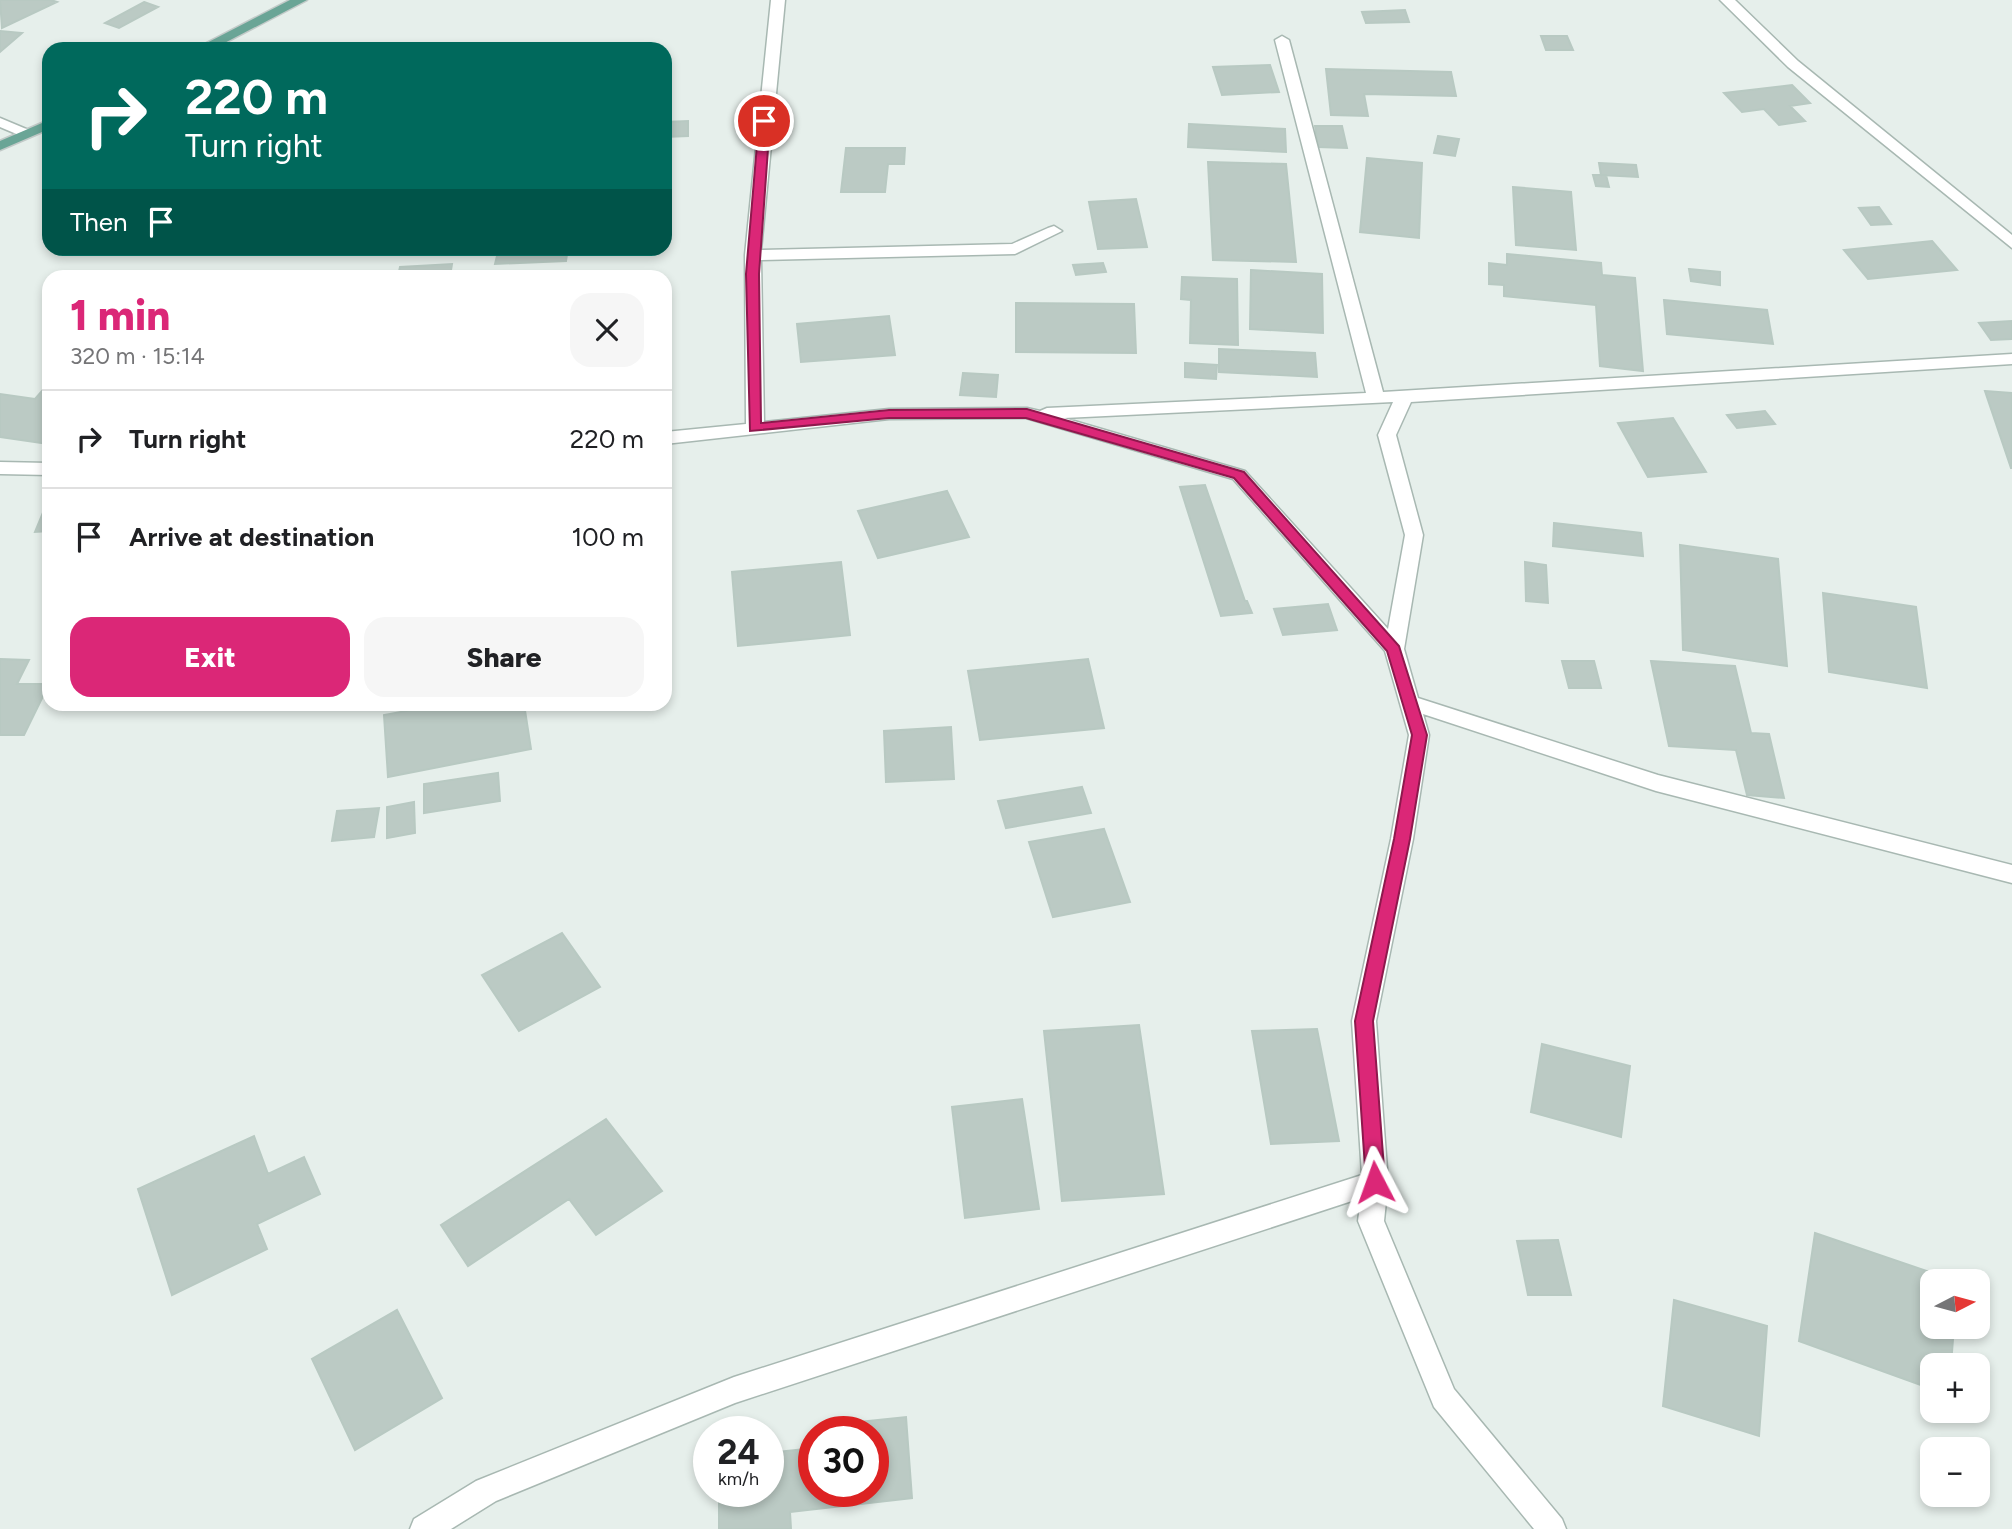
<!DOCTYPE html>
<html lang="en">
<head>
<meta charset="utf-8">
<style>
  :root { --surface:#fff; --page:#f6f6f6; --text:#202124; --muted:#757577; --line:#e0e0e0; --accent:#db2777 }
  body { margin:0; font-family:Figtree,sans-serif; background:var(--page); color:var(--text); height:100vh; display:flex; flex-direction:column; font-size:26px; white-space:nowrap }
  * { box-sizing:border-box; margin:0 }
  p { font-size:23px; color:var(--muted) }
  .icon { flex:none; width:38px; height:38px; fill:none; stroke:currentColor; stroke-width:2; stroke-linecap:round; stroke-linejoin:round }
  .map { position:relative; flex:1; overflow:hidden }
  .drawer { position:absolute; left:42px; top:270px; width:630px; height:441px; display:flex; flex-direction:column; background:var(--surface); border-radius:21px; box-shadow:0 4px 10px #0003 }
  .drawer>* { flex:none }
  .banner { position:absolute; left:42px; top:42px; width:630px; height:214px; border-radius:21px; box-shadow:0 4px 10px #0003; background:#00695c; color:#fff; overflow:hidden }
  .needle { width:46px; rotate:84deg }
  .buttons { position:absolute; left:1920px; top:1269px; display:grid; gap:14px }
  .buttons a { display:grid; place-items:center; width:70px; height:70px; border-radius:14px; background:var(--surface); box-shadow:0 4px 10px #0003; font-size:35px }
  .speed { position:absolute; left:693px; top:1416px; display:flex; gap:14px; font-size:35px; font-weight:700; text-align:center }
  .speed>* { display:grid; place-content:center; width:91px; height:91px; border-radius:50%; background:var(--surface); box-shadow:0 4px 10px #0003; line-height:1 }
  .speed small { font-size:18px; font-weight:400 }
  .speed .limit { border:10px solid #d22; background:#fff; color:#111 }
  .pin { position:absolute; display:grid; place-items:center; width:60px; height:60px; color:#fff; margin:-30px; border:4px solid #fff; border-radius:50%; box-shadow:0 2px 7px #0007 }
  .me { position:absolute; width:77px; margin:-38px; rotate:356deg; stroke-linejoin:round; filter:drop-shadow(0 0 5px #0008) }
  .turn { display:flex; align-items:center; gap:24px; height:147px; padding:0 28px; font-size:32px }
  .turn .icon { width:91px; height:91px; stroke-width:2.5 }
  .turn b { display:block; font-size:49px; line-height:60px }
  .then { display:flex; align-items:center; height:66px; padding:0 28px; background:#0003; gap:14px; font-size:26px }
  .round { display:grid; place-items:center; flex:none; width:74px; height:74px; border-radius:21px; background:var(--page) }
  .head { display:flex; align-items:center; justify-content:space-between; height:119px; padding:0 28px }
  h1 { font-size:42px; font-weight:800; line-height:52px; color:var(--accent) }
  .primary-button { display:flex; gap:14px; margin-top:auto; padding:14px 28px }
  .primary-button a { flex:1; height:80px; border-radius:21px; background:var(--accent); color:#fff; font-size:28px; font-weight:800; line-height:80px; text-align:center }
  .primary-button a+a { background:var(--page); color:var(--text) }
  ul { padding:0; list-style:none }
  li { display:flex; align-items:center; gap:21px; height:98px; padding:0 28px; border-top:2px solid var(--line) }
  li div { flex:1 }
  li b { display:block; font-size:26px }
  li em { font-style:normal }
  .map>svg:first-child { display:block }
  .building { fill:#bbcac4; stroke:#b8c9c2; stroke-width:2 }
  .lines { fill:none; stroke-linecap:round; stroke-linejoin:round }
  .minor-casing { stroke:#a8b8b2; stroke-width:3 }
  .major-casing { stroke:#c2cac8; stroke-width:3 }
  .minor { fill:#fff; fill-rule:evenodd }
  .major { fill:#6aa596; fill-rule:evenodd }
  .route { fill:#db2777; stroke:#8e194d; stroke-width:2 }
</style>
</head>
<body>
<div class="map">
<svg width="2012" height="1529" viewBox="0 0 2012 1529">
  <rect width="100%" height="100%" fill="#e6efeb"/>
  <path class="building" d="M0 0H51L57 2 2 28Z
    M144 2 158 7 119 28 105 23Z
    M1405 10 1409 22 1366 23 1362 12Z
    M0 31 22 33 0 52Z
    M1541 36H1567L1573 50H1546Z
    M1270 65 1279 92 1222 95 1213 67Z
    M1326 69 1451 72 1456 96 1364 94 1368 116 1331 115Z
    M1792 85 1810 103 1790 106 1805 121 1779 125 1764 109 1742 112 1724 93Z
    M688 121V136L665 137V122Z
    M1189 124 1285 129 1286 152 1188 147Z
    M1315 126H1342L1347 148 1318 147Z
    M1438 136 1459 139 1455 156 1434 153Z
    M846 148H905L904 164H888L885 192H841Z
    M1367 158 1422 163 1419 238 1360 232Z
    M1208 162 1286 164 1296 262 1213 260Z
    M1599 163 1636 165 1638 177 1601 175Z
    M1593 175H1606L1609 187 1596 186Z
    M1513 187 1571 192 1576 250 1516 245Z
    M1136 199 1147 247 1098 249 1089 202Z
    M1879 207 1891 224 1871 225 1859 208Z
    M1932 241 1957 270 1868 279 1844 250Z
    M499 248H568L566 261 495 264Z
    M1507 254 1601 263 1602 275 1635 278 1643 371 1600 366 1596 305 1504 296V285L1489 284V263L1507 265Z
    M1103 263 1106 272 1076 275 1073 265Z
    M452 264 450 276H398L400 267Z
    M1689 269 1720 272V285L1691 281Z
    M1251 270 1322 274 1323 333 1250 329Z
    M1182 277 1237 279 1238 345 1190 343 1191 300 1181 299Z
    M1664 300 1767 310 1773 344 1667 334Z
    M1016 303 1134 304 1136 353 1016 352Z
    M889 316 895 355 801 362 797 324Z
    M2012 321V339L1991 340 1979 323Z
    M1219 349 1315 353 1317 377 1219 372Z
    M1185 363 1217 365 1216 379 1185 377Z
    M963 373 998 375 996 397 960 395Z
    M49 383V444L0 437V394L35 399Z
    M1985 391 2012 393V468H2011Z
    M1765 411 1775 424 1737 428 1727 415Z
    M1673 418 1706 472 1648 477 1618 423Z
    M1205 485 1245 601H1247L1252 613 1221 616 1180 487Z
    M947 491 969 537 878 558 858 511Z
    M49 498V531L35 532Z
    M1554 523 1641 533 1643 556 1553 546Z
    M1680 545 1778 559 1787 666 1683 650Z
    M841 562 850 635 738 646 732 572Z
    M1525 562 1546 565 1548 603 1526 601Z
    M1823 593 1916 607 1927 688 1829 672Z
    M1328 604 1337 630 1283 635 1274 609Z
    M0 659 29 660 17 684H49L24 735H0Z
    M1088 659 1104 728 980 740 968 671Z
    M1562 661H1594L1601 688H1569Z
    M1651 661 1735 666 1751 733 1769 734 1784 798 1747 795 1736 750 1669 746Z
    M444 704H524L531 749 388 777 384 715Z
    M951 727 954 779 886 782 884 731Z
    M498 773 500 801 424 813V784Z
    M1082 787 1091 813 1006 828 998 801Z
    M414 802 415 833 387 838V807Z
    M379 808 374 837 332 841 337 811Z
    M1104 829 1130 902 1053 917 1029 842Z
    M562 933 600 987 519 1031 482 975Z
    M1139 1025 1164 1194 1062 1201 1044 1031Z
    M1317 1029 1339 1141 1271 1144 1252 1031Z
    M1542 1044 1630 1066 1621 1137 1531 1112Z
    M1022 1099 1039 1209 965 1218 952 1107Z
    M606 1119 662 1191 596 1235 569 1199 468 1266 441 1225Z
    M254 1136 268 1174 304 1157 320 1194 257 1224 267 1249 172 1295 138 1189Z
    M1815 1233 1956 1281H1932V1326H1954L1951 1365H1932V1389L1799 1341Z
    M1558 1240 1571 1295H1528L1517 1241Z
    M1674 1300 1767 1326 1759 1436 1663 1406Z
    M397 1310 442 1398 355 1450 312 1359Z
    M906 1417 912 1498 790 1512 791 1529H719V1491H768V1453L814 1448V1491H873V1432H841L840 1424Z"/>
  <g class="lines">
    <g class="minor-casing">
      <path id="minor" d="M771 0H785L761 250 1012 244 1048 228 1054 226 1062 231 1015 254 761 260 764 422 889 409 1027 408 1040 411 1047 408 1366 393 1275 40 1282 36 1289 40 1383 392 2012 354V364L1411 402 1396 435 1423 535 1404 649 1418 698 1658 775 2012 865V883L1656 791 1423 714 1429 735 1413 839 1376 1021 1388 1182 1384 1221 1454 1389 1562 1519 1566 1529H1534L1434 1407 1358 1221 1361 1198 735 1403 496 1501 451 1529H410L414 1519 476 1481 734 1377 1362 1175 1352 1021 1391 839 1409 735 1385 651 1233 479 1026 418 889 419 665 444V432L746 424 745 255ZM1393 402 1378 435 1405 535 1388 629 1245 471 1064 418Z
        M1720 0H1735L1798 61 2012 235V248L1788 67Z
        M0 118 31 131 33 134 26 138 0 127Z
        M0 462 49 463V475L0 474Z"/>
    </g>
    <g class="major-casing">
      <path id="major" d="M290 0H307L213 49H195Z
        M49 120V129L0 150V141Z"/>
    </g>
    <use href="#minor" class="minor"/>
    <use href="#major" class="major"/>
  </g>
  <path class="route" d="M764 117 770 121 759 274 761 423 889 410 1027 409 1244 472 1399 646 1427 735 1410 839 1373 1021 1385 1182 1382 1188 1375 1190 1369 1188 1366 1182 1355 1021 1394 839 1412 735 1387 651 1234 478 1026 418H889L750 431 746 274 759 121Z"/>
</svg>
<div class="buttons">
<a><svg class="needle" viewBox="-14 -14 28 28"><path d="M0-13l5 13h-10z" fill="#e53935"/><path d="M0 13l5-13h-10z" fill="#757577"/></svg></a>
<a>+</a>
<a>−</a>
</div>
<div class="speed"><div>24<small>km/h</small></div><div class="limit">30</div></div>
<div class="pin" style="left:764px;top:121px;background:#d93025"><svg class="icon" aria-label="arrive" viewBox="0 0 24 24"><path d="M6 21V4h12l-3 4 3 4H6"/></svg></div>
<svg class="me" style="left:1375px;top:1182px" viewBox="-20 -20 40 40"><path d="M0-17L14 15 0 8-14 15z" fill="#db2777" stroke="#fff" stroke-width="4"/></svg>
<div class="banner">
<div class="turn"><svg class="icon" aria-label="right" viewBox="0 0 24 24"><path d="M7 20v-9h11M14 6l5 5-5 5"/></svg><div><b>220 m</b>Turn right</div></div>
<div class="then">Then<svg class="icon" aria-label="arrive" viewBox="0 0 24 24"><path d="M6 21V4h12l-3 4 3 4H6"/></svg></div>
</div>
<section class="drawer">
<div class="head"><div><h1>1 min</h1><p>320 m · 15:14</p></div><a class="round"><svg class="icon" aria-label="close" viewBox="0 0 24 24"><path d="M6 6l12 12M18 6L6 18"/></svg></a></div>
<ul>
<li><svg class="icon" aria-label="right" viewBox="0 0 24 24"><path d="M7 20v-9h11M14 6l5 5-5 5"/></svg><div><b>Turn right</b></div><em>220 m</em></li>
<li><svg class="icon" aria-label="arrive" viewBox="0 0 24 24"><path d="M6 21V4h12l-3 4 3 4H6"/></svg><div><b>Arrive at destination</b></div><em>100 m</em></li>
</ul>
<div class="primary-button"><a>Exit</a><a>Share</a></div>
</section>
</div>
</body>
</html>
